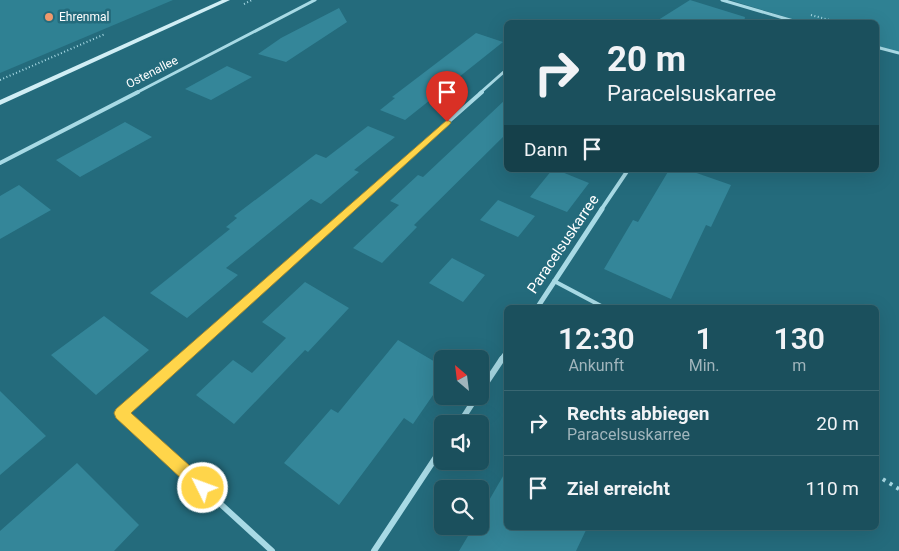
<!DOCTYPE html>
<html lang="de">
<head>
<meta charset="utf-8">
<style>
  :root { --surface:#1b505d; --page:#245763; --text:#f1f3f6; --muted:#a0b5bc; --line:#396772 }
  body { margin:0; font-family:Roboto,sans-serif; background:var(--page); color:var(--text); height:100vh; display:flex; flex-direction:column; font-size:19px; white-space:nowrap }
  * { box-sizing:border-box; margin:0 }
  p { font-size:16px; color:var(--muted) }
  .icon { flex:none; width:28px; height:28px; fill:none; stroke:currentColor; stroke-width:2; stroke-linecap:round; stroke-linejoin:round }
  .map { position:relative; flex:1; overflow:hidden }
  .details { position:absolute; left:504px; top:305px; width:375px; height:225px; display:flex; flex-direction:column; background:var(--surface); border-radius:8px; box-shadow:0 5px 20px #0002,0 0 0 1px var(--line) }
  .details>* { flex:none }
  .banner { position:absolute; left:504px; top:20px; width:375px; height:152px; border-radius:8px; box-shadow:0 5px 20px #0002,0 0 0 1px var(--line); background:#1b505d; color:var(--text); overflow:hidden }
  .needle { width:32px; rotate:332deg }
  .buttons { position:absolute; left:434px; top:350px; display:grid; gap:10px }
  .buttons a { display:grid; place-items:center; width:55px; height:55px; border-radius:8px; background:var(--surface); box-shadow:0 5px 20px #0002,0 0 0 1px var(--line); font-size:25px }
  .pin { position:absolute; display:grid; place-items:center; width:42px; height:42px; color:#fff; margin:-51px -21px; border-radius:50% 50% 50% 0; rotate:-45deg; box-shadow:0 0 5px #0007 }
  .pin .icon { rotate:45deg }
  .me { position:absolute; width:55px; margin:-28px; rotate:312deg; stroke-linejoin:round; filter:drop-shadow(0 0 4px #0008) }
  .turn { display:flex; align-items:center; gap:18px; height:105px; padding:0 20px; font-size:22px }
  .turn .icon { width:65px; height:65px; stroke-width:2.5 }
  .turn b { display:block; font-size:35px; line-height:42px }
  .then { display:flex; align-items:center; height:48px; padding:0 20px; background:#0003; gap:10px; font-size:19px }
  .eta { display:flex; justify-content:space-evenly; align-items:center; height:85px; text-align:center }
  .eta b { font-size:30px; font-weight:600; line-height:35px }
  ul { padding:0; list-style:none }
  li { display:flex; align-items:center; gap:15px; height:65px; padding:0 20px; border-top:1px solid var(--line) }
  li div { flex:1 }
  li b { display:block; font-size:19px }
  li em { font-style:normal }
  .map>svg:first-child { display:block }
  .green { fill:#2f8193 }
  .building { fill:#348699 }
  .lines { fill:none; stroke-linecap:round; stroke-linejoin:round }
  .path-far1 { stroke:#a8dae5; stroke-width:2; stroke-dasharray:1 2.5; stroke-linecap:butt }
  .path { stroke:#a8dae5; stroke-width:4; stroke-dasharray:3 5; stroke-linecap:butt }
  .lane { stroke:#a8dae5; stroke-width:4 }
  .street-far3 { stroke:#a8dae5; stroke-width:3 }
  .street-far2 { stroke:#a8dae5; stroke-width:4 }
  .street-far1 { stroke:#a8dae5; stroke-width:5 }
  .street { stroke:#a8dae5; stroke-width:6 }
  .secondary { fill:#d1eef5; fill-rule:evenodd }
  .route { fill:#ffd54a; stroke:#a68a30 }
  .poi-dot { fill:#ef996c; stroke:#246b7c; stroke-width:2 }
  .labels { text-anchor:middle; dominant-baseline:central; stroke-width:5; stroke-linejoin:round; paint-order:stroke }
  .far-poi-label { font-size:12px; fill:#fff; stroke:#246b7c; text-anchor:start }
  .far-street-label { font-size:12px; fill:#fff; stroke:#246b7c }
  .street-label { font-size:15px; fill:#fff; stroke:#246b7c }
</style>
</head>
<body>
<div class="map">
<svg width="899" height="551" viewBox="0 0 899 551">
  <rect width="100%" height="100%" fill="#246b7c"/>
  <path class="green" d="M0 0H173L0 73Z
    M730 0H899V53L876 46V22H802Z"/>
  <path class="building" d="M690 0 745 17 744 22H655Z
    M339 8 347 22 286 62 258 54 281 38Z
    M476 33 503 42 405 120 380 110 395 98 392 97Z
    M227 66 252 77 211 100 185 89Z
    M506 99V134L414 225 417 227 382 263 353 248 399 205 390 201 418 175 423 177Z
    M125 122 152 137 80 177 56 160Z
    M368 126 395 137 354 170 359 172 321 204 311 199 226 268 238 275 187 318 150 293 230 229 226 227 237 218 234 216 316 154 326 158Z
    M552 170H557L589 183 567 212 530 197Z
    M669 170H688L731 185 711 227 706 225 671 299 604 269 633 220 638 222Z
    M19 185 51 210 0 239V196Z
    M498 200 535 216 518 237 480 220Z
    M452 258 485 275 463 302 429 283Z
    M305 282 349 308 308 352 305 350 234 424 196 395 233 360 252 373 286 338 262 322Z
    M104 316 149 350 96 395 51 355Z
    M398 340 442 366V382L413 424 404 418 339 505 284 463 331 409 338 413Z
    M0 391 46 436 0 475Z
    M77 463 139 525 114 551H0V531Z
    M506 471V528H587L576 551H459L474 526H480V516Z"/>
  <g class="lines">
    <path class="path-far1" d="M244 4 252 0
      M811 15 837 22
      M0 80 105 34"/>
    <path class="path" d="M876 475 899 489"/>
    <path class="lane" d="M554 281 605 308"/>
    <path class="street-far3" d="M722 0 797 22
      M876 47 899 53
      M136 93 315 0
      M480 93 506 70"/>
    <path class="street-far2" d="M0 163 138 92
      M348 210 482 92
      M601 210 628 170"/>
    <path class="street-far1" d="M537 308 602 209
      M180 360 350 209
      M501 360 506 353"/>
    <path class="street" d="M182 359 121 413 272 551
      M480 392 502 359
      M459 424 477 396
      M374 551 442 448"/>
    <path class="secondary" d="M222 0H230L0 105V100Z"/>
  </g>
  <path class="route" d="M447 120 451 122 450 124 131 413 209 483 211 488 209 494 203 496 198 494 116 418 114 413 116 409Z"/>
  <circle class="poi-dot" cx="49" cy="17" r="5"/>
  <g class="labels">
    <g class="far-poi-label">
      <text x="59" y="17">Ehrenmal</text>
    </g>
    <g class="far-street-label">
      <text transform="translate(152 72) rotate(-27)">Ostenallee</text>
    </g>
    <g class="street-label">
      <text transform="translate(563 244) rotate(-56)">Paracelsuskarree</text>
    </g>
  </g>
</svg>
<div class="buttons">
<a><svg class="needle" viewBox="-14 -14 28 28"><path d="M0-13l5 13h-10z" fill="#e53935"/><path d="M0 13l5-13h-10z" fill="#a0b5bc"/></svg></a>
<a><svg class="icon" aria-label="sound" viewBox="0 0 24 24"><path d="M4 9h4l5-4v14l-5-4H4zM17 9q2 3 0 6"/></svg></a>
<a><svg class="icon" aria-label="search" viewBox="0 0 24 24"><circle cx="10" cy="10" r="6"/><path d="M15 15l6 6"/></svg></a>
</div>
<div class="pin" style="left:447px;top:122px;background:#d93025"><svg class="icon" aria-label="arrive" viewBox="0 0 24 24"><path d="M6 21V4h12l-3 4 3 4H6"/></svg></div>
<svg class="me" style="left:203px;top:488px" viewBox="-20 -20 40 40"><circle r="17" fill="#ffd54a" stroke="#fff" stroke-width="3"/><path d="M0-11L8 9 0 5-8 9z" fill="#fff"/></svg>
<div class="banner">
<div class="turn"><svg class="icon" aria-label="right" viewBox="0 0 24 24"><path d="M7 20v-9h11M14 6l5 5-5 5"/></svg><div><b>20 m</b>Paracelsuskarree</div></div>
<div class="then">Dann<svg class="icon" aria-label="arrive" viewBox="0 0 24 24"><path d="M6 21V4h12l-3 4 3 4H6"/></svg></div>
</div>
<section class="details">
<div class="eta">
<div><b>12:30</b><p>Ankunft</p></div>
<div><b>1</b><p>Min.</p></div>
<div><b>130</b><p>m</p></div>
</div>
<ul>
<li><svg class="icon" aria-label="right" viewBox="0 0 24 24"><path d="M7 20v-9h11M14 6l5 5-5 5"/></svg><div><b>Rechts abbiegen</b><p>Paracelsuskarree</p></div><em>20 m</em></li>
<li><svg class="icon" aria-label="arrive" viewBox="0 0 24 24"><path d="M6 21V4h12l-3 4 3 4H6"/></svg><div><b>Ziel erreicht</b></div><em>110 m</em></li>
</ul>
</section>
</div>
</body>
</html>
